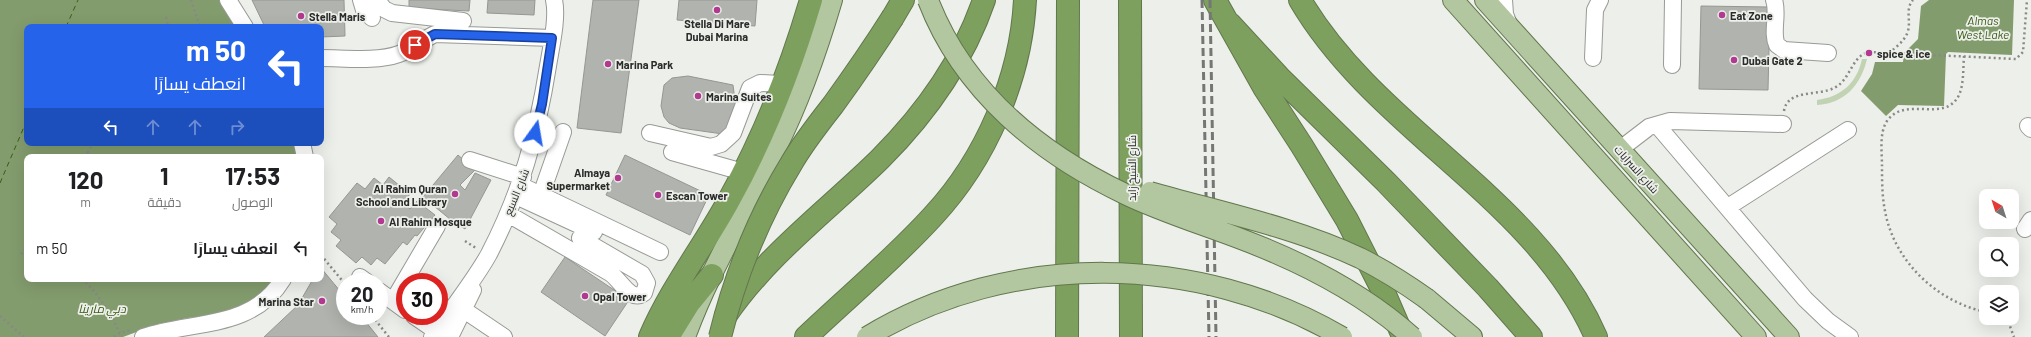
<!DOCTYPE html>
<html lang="ar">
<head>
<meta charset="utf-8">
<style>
  :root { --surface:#fff; --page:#f2f2f2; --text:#202124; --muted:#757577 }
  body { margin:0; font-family:Barlow,Cairo,sans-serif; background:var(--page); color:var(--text); direction:rtl; height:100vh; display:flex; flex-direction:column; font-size:15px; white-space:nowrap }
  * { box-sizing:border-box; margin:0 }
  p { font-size:13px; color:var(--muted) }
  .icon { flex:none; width:22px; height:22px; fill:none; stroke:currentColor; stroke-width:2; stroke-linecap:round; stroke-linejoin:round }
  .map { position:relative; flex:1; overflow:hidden; direction:ltr }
  .drawer { position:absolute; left:24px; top:154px; width:300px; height:128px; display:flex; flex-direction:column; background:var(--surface); border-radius:8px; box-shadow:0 4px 16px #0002; direction:rtl }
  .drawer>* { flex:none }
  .top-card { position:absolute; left:24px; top:24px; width:300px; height:122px; border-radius:8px; box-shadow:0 4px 16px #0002; direction:rtl; background:#2563eb; color:#fff; overflow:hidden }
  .needle { width:26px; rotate:321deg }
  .buttons { position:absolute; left:1979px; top:189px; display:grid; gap:8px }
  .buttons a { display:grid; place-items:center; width:40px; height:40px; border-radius:8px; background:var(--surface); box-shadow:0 4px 16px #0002; font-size:20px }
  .speed { position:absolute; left:336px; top:273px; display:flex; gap:8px; font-size:20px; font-weight:700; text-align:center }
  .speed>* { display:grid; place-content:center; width:52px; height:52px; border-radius:50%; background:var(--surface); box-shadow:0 4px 16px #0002; line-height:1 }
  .speed small { font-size:10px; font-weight:400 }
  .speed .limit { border:6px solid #d22; background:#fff; color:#111 }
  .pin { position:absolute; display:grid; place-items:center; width:34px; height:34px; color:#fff; margin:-17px; border:2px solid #fff; border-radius:50%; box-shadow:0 1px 4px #0007 }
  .me { position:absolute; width:44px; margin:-22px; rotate:13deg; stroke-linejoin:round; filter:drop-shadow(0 0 3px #0008) }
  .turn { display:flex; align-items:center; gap:14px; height:84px; padding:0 12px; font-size:18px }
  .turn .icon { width:52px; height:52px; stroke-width:2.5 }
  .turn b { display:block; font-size:28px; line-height:34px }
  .lanes { display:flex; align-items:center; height:38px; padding:0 12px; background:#0003; justify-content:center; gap:20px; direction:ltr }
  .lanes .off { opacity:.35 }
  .eta { display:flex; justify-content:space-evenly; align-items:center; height:68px; text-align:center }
  .eta b { font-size:24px; font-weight:700; line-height:28px }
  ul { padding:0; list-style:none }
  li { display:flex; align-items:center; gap:12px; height:52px; padding:0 12px }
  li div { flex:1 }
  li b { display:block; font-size:15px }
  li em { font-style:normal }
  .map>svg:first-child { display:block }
  .green { fill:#c2d3b3 }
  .water { fill:#839c6d }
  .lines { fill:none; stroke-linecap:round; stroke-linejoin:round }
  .ferry { stroke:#3c5b15; stroke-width:1; stroke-dasharray:5 4; stroke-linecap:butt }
  .building { fill:#b0b3ae; stroke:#959792 }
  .minor-casing { stroke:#979a95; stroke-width:18 }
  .major-casing { stroke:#61774c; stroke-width:22 }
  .highway-casing { stroke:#61774c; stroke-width:24 }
  .path { stroke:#888a86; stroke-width:2.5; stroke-dasharray:2 3; stroke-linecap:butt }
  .minor { stroke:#fff; stroke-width:16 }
  .major { stroke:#b2c69f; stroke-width:20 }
  .highway { stroke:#7ea05f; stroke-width:22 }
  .rail { stroke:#757774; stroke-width:3; stroke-dasharray:8 4; stroke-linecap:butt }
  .major-bridge-casing { stroke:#61774c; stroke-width:22; stroke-linecap:butt }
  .highway-bridge-casing { stroke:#61774c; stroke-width:24; stroke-linecap:butt }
  .major-bridge { stroke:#b2c69f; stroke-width:20 }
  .highway-bridge { stroke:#7ea05f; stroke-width:22 }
  .route-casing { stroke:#184099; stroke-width:10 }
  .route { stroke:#2563eb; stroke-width:7 }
  .poi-dot { fill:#b13a90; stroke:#ecefea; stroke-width:1.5 }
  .labels { text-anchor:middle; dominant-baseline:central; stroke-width:3.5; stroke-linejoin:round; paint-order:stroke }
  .poi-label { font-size:11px; font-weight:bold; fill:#2b2c2a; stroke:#ecefea; text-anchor:start }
  .street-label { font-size:11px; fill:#2b2c2a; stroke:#ecefea }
  .water-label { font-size:12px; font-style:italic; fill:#3c5b15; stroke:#ecefea }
</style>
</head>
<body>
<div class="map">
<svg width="2031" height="337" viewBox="0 0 2031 337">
  <rect width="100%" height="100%" fill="#ecefea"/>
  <path class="green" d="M1862 59H1867C1861 85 1844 104 1817 105V100C1841 97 1857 83 1862 59Z"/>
  <path class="water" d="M0 0H224L240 27H27V143H301L303 157H27V279H276L257 301 231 313 188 318 158 324 123 337H0Z
    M1929 0H2014L2012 55 1948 52 1946 54 1944 106 1898 105 1886 116 1861 91 1872 74 1875 62H1903L1904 53 1918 39 1921 6Z"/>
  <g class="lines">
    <path class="ferry" d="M66 27 78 0
      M0 183 27 120"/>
  </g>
  <path class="building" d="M252 0H344L345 36 321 37V27H265Z
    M409 0H470L469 11 409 8Z
    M488 0H535L534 15 487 13Z
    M593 0H639L621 133 577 128Z
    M679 0H757L755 26 677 20Z
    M1701 6 1770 7 1768 90 1699 89Z
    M688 76 733 85 736 107 729 128 723 134 680 128 669 123 664 117 661 106 664 85 672 78Z
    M458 155 475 170 460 185 465 190 475 173 491 180 465 229 451 220 423 197Z
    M625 155 709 195 690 235 606 195Z
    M389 177 410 194 403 203 410 209 417 201 435 215 417 236 415 235 407 245 403 242 385 264 377 258 371 265 362 257 356 263 336 246 341 240 331 232 337 224 329 217 357 183 365 189 374 178 383 185Z
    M565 257 629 300 605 336 541 292Z
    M321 268 345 297V316H361L378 337H264L298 305 313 279H321Z"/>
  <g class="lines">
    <g class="minor-casing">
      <path id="minor" d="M228 0 245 27
        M361 0 364 10 372 18
        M377 0 384 9 392 13 463 21
        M1504 0 1505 14 1510 27
        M1774 0C1779 14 1771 32 1777 45L1784 50 1828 53
        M321 58C344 58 377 62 399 54 412 49 422 40 435 34L552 38
        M1593 58 1595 10 1600 0
        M1672 65 1673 0
        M1657 125 1805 299 1828 321 1850 337
        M2028 126 2031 129
        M650 133 711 147 721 144 733 133 750 88 760 83 781 84
        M302 143 305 157
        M1619 150 1649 127 1670 121 1783 124
        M672 152 743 172
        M470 160 523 177
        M520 185 660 252
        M541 195 563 132
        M516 196 594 232
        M1728 207 1848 130
        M508 214 610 273C621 280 630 303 644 293L647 283 642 274 580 238
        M2025 229 2031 220
        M360 277 367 282
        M379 291 405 310
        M393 301 437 226
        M464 310 504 337
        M414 316 436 331
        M143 337C194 320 252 330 283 279
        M432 337C450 311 474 281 489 254 521 192 537 135 548 66 551 47 558 18 554 0
        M450 337 473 290"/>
    </g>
    <g class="major-casing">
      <path id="major" d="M1453 0 1756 337
        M1485 0 1789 337
        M1427 299 1472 337
        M685 337C709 271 746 211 776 148 800 100 817 51 832 0"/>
    </g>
    <g class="highway-casing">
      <path id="highway" d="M1130 0 1131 337
        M1215 0 1265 89 1302 146 1347 220 1386 297 1402 334
        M1300 0C1377 131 1535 197 1596 337
        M893 17 903 0
        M1230 24 1279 77 1386 182 1488 288 1531 337
        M726 315C768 254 828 210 880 159 925 114 963 61 984 0
        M650 337C671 288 704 246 729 200 764 137 791 68 811 0
        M668 337 689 303 712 275
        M806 337C848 297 894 259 933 216 986 159 1021 78 1025 0
        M1067 337 1068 0"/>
    </g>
    <path class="path" d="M191 0 200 27
      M166 17 168 27
      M1889 53C1896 47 1905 41 1908 31 1911 20 1905 9 1913 0
      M1964 56C1963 68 1964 84 1959 95 1945 124 1905 95 1887 121 1879 133 1882 152 1882 166 1882 181 1882 196 1885 211 1894 261 1937 302 1986 312
      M1784 111C1787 89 1819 96 1834 88 1851 80 1851 56 1869 52L2016 59 2023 52 2027 0
      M86 153 95 157
      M85 157 93 143
      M465 241 476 248
      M21 254 27 247
      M321 255 345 284
      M82 279C99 294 110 313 120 333
      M0 316 24 337
      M372 316 389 337
      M2005 318 2008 321 2014 337
      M114 337 120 333 131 330"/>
    <use href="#minor" class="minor"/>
    <use href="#major" class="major"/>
    <use href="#highway" class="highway"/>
    <path class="rail" d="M1202 0 1209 337
      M1210 0 1216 337"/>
    <g class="major-bridge-casing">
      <path id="major-bridge" d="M928 0C963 91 1039 153 1125 194 1162 212 1202 224 1241 239 1302 262 1363 293 1412 337
        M1150 192C1220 212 1294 227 1360 258 1384 270 1406 284 1427 299
        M867 337C1010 250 1199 253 1342 337"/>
    </g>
    <g class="highway-bridge-casing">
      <path id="highway-bridge" d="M720 337C735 276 758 218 791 164 803 143 818 124 833 105 854 76 874 47 893 17"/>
    </g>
    <use href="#major-bridge" class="major-bridge"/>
    <use href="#highway-bridge" class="highway-bridge"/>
  </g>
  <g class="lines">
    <g class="route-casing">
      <path id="route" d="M415 45 435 34 552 38 542 104 535 133"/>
    </g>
    <use href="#route" class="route"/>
  </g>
  <g class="poi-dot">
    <circle cx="717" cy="10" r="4"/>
    <circle cx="1722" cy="15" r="4"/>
    <circle cx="301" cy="16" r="4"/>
    <circle cx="1869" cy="53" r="4"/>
    <circle cx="1734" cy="60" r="4"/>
    <circle cx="608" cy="64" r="4"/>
    <circle cx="698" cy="96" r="4"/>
    <circle cx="618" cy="178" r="4"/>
    <circle cx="455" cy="194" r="4"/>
    <circle cx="658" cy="195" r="4"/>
    <circle cx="381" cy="221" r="4"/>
    <circle cx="585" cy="296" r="4"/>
    <circle cx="322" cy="301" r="4"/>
  </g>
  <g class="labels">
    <g class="poi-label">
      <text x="1730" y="15">Eat Zone</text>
      <text x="309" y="16">Stella Maris</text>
      <text x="717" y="23" text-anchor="middle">Stella Di Mare<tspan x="717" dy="13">Dubai Marina</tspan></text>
      <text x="1877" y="53">spice &amp; ice</text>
      <text x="1742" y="60">Dubai Gate 2</text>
      <text x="616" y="64">Marina Park</text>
      <text x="706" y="96">Marina Suites</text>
      <text x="610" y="172" text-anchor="end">Almaya<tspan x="610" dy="13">Supermarket</tspan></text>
      <text x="447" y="188" text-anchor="end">Al Rahim Quran<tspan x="447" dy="13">School and Library</tspan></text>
      <text x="666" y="195">Escan Tower</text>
      <text x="389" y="221">Al Rahim Mosque</text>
      <text x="593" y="296">Opal Tower</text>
      <text x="314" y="301" text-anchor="end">Marina Star</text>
    </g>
    <g class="street-label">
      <text transform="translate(1131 168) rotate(-90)">شارع الشيخ زايد</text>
      <text transform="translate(1637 169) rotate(48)">شارع السرايات</text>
      <text transform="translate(516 192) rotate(-68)">شارع السبع</text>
    </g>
    <g class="water-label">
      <text x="1983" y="20">Almas<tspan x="1983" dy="14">West Lake</tspan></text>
      <text x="102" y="308">دبي مارينا</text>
    </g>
  </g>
</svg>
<div class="buttons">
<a><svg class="needle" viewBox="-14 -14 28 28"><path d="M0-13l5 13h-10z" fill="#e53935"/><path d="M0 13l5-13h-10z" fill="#757577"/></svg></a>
<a><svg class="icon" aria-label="search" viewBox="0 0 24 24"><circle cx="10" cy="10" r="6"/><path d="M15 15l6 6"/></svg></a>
<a><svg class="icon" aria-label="layers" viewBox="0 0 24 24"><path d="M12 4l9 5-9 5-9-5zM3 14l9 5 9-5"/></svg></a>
</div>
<div class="speed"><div>20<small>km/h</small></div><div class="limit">30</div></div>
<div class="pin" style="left:415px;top:45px;background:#d93025"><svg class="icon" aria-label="arrive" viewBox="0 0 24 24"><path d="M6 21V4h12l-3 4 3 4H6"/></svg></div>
<svg class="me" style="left:535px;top:133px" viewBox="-20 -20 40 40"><circle r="19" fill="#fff"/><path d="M0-13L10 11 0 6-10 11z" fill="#2563eb"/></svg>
<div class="top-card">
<div class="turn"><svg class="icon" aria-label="left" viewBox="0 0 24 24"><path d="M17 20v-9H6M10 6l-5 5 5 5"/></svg><div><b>50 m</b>انعطف يسارًا</div></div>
<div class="lanes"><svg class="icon" aria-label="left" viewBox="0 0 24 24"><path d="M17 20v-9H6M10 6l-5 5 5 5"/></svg><svg class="icon off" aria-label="ahead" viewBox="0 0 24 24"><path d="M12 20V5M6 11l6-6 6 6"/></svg><svg class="icon off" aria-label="ahead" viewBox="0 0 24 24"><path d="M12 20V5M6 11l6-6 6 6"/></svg><svg class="icon off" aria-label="right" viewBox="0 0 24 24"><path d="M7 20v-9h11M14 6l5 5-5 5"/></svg></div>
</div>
<section class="drawer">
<div class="eta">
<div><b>17:53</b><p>الوصول</p></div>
<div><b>1</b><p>دقيقة</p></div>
<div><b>120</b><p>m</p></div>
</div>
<ul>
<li><svg class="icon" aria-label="left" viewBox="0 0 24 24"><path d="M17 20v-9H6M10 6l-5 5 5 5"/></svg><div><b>انعطف يسارًا</b></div><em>50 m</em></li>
</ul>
</section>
</div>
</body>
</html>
